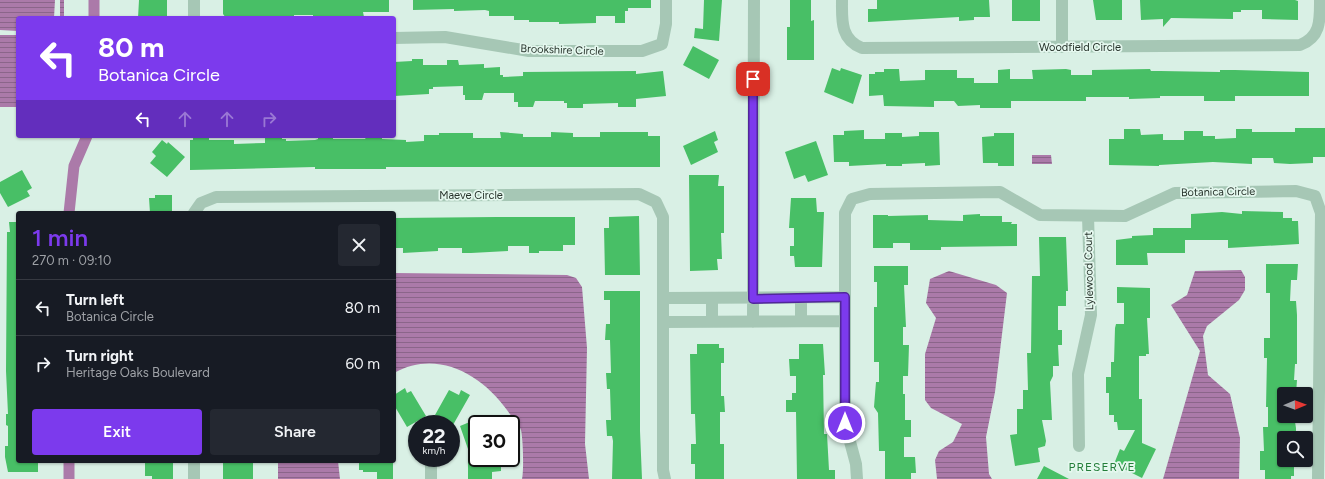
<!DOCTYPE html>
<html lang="en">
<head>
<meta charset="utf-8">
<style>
  :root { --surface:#171b24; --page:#242831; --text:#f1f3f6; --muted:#9ea1a6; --line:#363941; --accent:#7c3aed }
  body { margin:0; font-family:Figtree,sans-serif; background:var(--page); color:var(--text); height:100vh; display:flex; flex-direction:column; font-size:15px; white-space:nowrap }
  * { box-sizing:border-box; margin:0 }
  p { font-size:13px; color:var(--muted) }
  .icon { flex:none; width:22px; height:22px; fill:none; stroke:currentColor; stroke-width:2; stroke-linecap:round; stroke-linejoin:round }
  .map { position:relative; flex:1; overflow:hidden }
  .side { position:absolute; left:16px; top:211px; width:380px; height:252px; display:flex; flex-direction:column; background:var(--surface); border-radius:4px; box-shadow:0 1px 3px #0004 }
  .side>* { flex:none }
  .top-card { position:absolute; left:16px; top:16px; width:380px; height:122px; border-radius:4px; box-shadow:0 1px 3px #0004; background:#7c3aed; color:#fff; overflow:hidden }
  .needle { width:26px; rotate:89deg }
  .buttons { position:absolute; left:1277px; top:387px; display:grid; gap:8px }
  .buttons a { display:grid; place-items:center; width:36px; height:36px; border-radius:4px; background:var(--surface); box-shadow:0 1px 3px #0004; font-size:20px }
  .speed { position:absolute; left:408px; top:415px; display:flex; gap:8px; font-size:20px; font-weight:700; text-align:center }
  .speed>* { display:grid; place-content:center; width:52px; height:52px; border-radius:50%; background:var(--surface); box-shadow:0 1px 3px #0004; line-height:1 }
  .speed small { font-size:10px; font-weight:400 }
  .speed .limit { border:2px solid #111; border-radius:6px; background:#fff; color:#111 }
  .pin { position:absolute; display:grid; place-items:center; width:34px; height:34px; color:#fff; margin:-17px; border-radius:8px; box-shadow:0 2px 6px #0006 }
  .me { position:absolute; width:44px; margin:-22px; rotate:0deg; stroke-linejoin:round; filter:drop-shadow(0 0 3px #0008) }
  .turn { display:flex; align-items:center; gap:14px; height:84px; padding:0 16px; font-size:18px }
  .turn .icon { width:52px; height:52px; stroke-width:2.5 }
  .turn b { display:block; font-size:28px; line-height:34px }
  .lanes { display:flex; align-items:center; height:38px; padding:0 16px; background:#0003; justify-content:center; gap:20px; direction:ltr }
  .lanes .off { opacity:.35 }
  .round { display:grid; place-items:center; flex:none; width:42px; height:42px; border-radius:4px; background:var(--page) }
  .head { display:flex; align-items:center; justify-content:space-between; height:68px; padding:0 16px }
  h1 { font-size:24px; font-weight:600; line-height:30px; color:var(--accent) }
  .primary-button { display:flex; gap:8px; margin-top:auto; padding:8px 16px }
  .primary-button a { flex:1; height:46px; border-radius:4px; background:var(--accent); color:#fff; font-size:16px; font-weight:600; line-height:46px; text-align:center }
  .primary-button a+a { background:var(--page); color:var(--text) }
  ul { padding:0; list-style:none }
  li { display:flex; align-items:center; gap:12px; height:56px; padding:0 16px; border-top:1px solid var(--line) }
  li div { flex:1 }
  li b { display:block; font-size:15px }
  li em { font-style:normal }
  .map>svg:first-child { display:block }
  .water { fill:url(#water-rules) }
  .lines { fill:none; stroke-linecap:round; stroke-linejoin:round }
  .canal { stroke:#ab7aa9; stroke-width:11 }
  .building { fill:#48bf66 }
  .minor { stroke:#a6c7b5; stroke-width:12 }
  .route-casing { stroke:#51269a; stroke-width:10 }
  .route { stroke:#7c3aed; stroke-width:7 }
  .labels { text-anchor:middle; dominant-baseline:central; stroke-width:3.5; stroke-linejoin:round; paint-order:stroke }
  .street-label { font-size:11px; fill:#27332b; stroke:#e5f8ef }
  .neighbourhood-label { font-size:12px; letter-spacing:1px; fill:#247e3a; stroke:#e5f8ef }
</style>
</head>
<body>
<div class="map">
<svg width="1325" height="479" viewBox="0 0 1325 479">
  <defs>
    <pattern id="water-rules" width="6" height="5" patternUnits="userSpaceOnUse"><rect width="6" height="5" fill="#ab7aa9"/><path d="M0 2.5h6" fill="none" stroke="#8b658a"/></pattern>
  </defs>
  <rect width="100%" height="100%" fill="#d9f0e5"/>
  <path class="water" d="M0 0H55L54 18H18V31L0 30Z
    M60 0H64V18H60Z
    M0 35H18V107H0Z
    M1032 155H1051L1052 164H1032Z
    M1241 270 1245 277V290L1239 300 1207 326 1203 336 1208 375 1230 394 1240 438 1239 479H1163L1200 351 1171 305 1187 295 1195 271Z
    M949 271 996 285 1007 293 995 392 986 437 989 474 992 479H937L935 460 939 451 953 442 962 424 931 408 925 400V354L936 318 926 303 930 279Z
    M394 273 567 275 576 278 582 287 587 348 585 444 589 479H522C524 471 523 438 521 430 519 423 511 416 507 410 481 374 437 349 394 373Z
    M278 461H338L340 479H278Z"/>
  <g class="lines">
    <path class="canal" d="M94 18V0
      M69 213 74 166 87 136
      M69 479V461"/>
  </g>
  <path class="building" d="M139 0H167V18H138Z
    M223 0H389V12H363L364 17 313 18V15H294V18H226L223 14Z
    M413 0H651V8H628V11H625V23H615V16H596V23L559 24V22H529V20H514V16H489V11L485 10 454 11V9L413 10Z
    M704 0H722L719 41 694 38 695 28 703 29Z
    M790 0H811V21L814 20V60H787V27H790Z
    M877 0H989L990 17H974V20L959 21V17L868 22V9H877Z
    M1012 0H1040V21H1012Z
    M1093 0H1122V20H1096Z
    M1140 0H1295L1298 1V20L1262 19V10H1241V12H1233V19L1171 18 1163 27V19L1141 20Z
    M693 46 719 60 709 79 683 65Z
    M412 59H423V65H447V60H458L459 65 484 64V68L500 67V75H503V77L523 76V72L636 71V74L663 71 666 96 636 99V107H618V103L583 104V108H567V103H564V101H535L533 107H518V102H514V93H484L482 100H465V95H463V86L433 87V89H429V94L394 96V62L412 61Z
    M832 68 840 71 841 68 862 75 853 104 824 92Z
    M884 69H899L900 81 925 80V70H957V78H974V83H998V70L1010 69V79H1033L1032 70 1066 69 1071 70V75H1092V70L1150 69 1151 71H1160L1220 72V70H1235L1309 72V96H1235V101H1204V96H1160V98L1129 99V97H1086V101H1011V108H980V105L958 106 954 101H934V107L884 106 883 95 869 96V74H875V72H884Z
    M1295 128H1325V157H1313V163L1290 164 1274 163 1273 158H1252V164L1213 162 1159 165V166L1109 165V139H1124V129H1140L1141 135 1163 134V140H1184V131H1203V136H1215V139L1236 138V129H1252V132H1295Z
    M864 130V139H885V133H902V137L919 136V132H939L940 165 925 166V163L902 164V166H886V164L849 166V162H834L833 135H844V131Z
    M715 131 718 140 714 142 718 152 691 165 683 146Z
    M500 132 523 134V137H551V132L573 133V137H600V132H648V136H660V167H386V169H315V167L190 170V140H193V136H209V140H234V144L265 143V136H282V139H286V141L315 140 318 139V136H333V139H365L367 136H382V139L406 140V142L424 141V135H439V133H473V138H501Z
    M994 133H1014V166H998V163H983L982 137 994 136Z
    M162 140 167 144 168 142 185 157 167 177 150 163 156 156 152 152Z
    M816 141 828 175 808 182 805 175 794 179 785 152Z
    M22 170 32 188 27 191 30 196 8 207 0 193V182Z
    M689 175H719L718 186H724V233H721L722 259H717L718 270 690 271Z
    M155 195H172V213H150L149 198H155Z
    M791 198H816L817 212H824L822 267H795L794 256H790V246H794V228H789Z
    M1242 211 1283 212V218H1292V221H1298L1299 244 1228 248V240H1185V253H1147L1148 265H1116V240L1132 238V236L1153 235V228H1191V214L1222 212 1242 214Z
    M980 214V216H1002V222H1012L1011 224H1017V246L941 247V250H910V243H893V248H873V215H888V216L928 215V220L963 221V215Z
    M639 216 640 275H605L604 228H609V217Z
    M496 217H575V245H563V251H539V253H529V246H508V251L471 253H462V248H438V251L403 253V248H394V218Z
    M9 222H18V461H38V472H8L5 457V446H8V426L6 425V414H8L6 371 7 232H10Z
    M1039 237H1066L1068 291H1066V306H1058V330H1062V345H1058L1059 366H1053V376L1050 382 1052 420H1042L1046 441 1045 446 1038 448 1040 462 1015 466 1010 435 1017 434V409H1023V390H1028L1027 353H1031L1032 276H1040Z
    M1266 264H1298L1297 280H1291L1290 301H1296L1297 315V364H1295L1294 380H1297L1296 394H1284V416H1294L1296 428V438H1284V460H1294V476H1291V479H1265V470H1260V451H1264L1263 427H1268V407H1266L1267 358H1264V338H1270V293H1266Z
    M874 266H908V285H904L906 327H903V345H909L908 376H903V394H905V420H911V437H904V457H915L916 473H911V479H885V451H879L878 413 874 407 876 382H879V362H874V307H877V282H874Z
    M1117 287 1150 288V318H1147L1149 354H1146V356H1139V399H1142V443L1156 449 1142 478 1114 464 1120 449 1124 451 1135 430H1118L1117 422H1114V415H1109V393H1106V377H1111V362H1114L1115 328 1116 324H1124V303H1117Z
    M604 291H640V431L642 479H612L613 441 612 436H607L606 420H611L610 389H607L606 373H611L610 340H605L606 324H610V300H604Z
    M697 344H719V348H724V363H721V396H724L725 412H720V444H724V479H695V464H691V444H696L695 414H691L690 354H697Z
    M799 344H823L825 375H823L824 434H827L829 470H835V479H797L796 412H786V400H792V393H796V376H790L789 359H799Z
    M405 388 407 393 411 391 426 416 407 427 394 405V395Z
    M449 390 459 395 461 390 470 395 453 425 435 415Z
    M477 419V458H496V462H501V471L492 472V479H468V449L460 426Z
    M145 461H173V479H152V476H145Z
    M223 461H253V479H223Z
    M359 461H393V479H377V472H363V470H359Z
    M1044 466 1069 479H1037Z"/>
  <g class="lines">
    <path class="minor" d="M842 0C842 20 840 39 862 48L1300 45C1321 37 1320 20 1320 0
      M1062 0V47
      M194 18V0
      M394 38 445 37 529 51H642L662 44 666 24V0
      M194 213 201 203 216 197 639 194 656 202 663 217V470L665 479
      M663 298 845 297
      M712 321V298
      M801 321V298
      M663 322 845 321
      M753 322 754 0
      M1079 446 1078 374 1091 315 1088 216
      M431 458V479
      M194 461V479
      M857 479 856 464 845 423V213L852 199 870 194 1000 192 1040 215 1125 216 1175 193 1296 191 1315 196 1321 213 1318 479"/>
  </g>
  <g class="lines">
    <g class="route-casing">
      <path id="route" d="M753 79V299L845 297V423"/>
    </g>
    <use href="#route" class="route"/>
  </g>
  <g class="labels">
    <g class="street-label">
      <text x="1080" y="47">Woodfield Circle</text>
      <text transform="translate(562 50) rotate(2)">Brookshire Circle</text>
      <text transform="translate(1218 192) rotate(-1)">Botanica Circle</text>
      <text x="471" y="195">Maeve Circle</text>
      <text transform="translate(1089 271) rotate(-91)">Lylewood Court</text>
    </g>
    <g class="neighbourhood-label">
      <text x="1102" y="467">PRESERVE</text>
    </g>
  </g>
</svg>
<div class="buttons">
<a><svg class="needle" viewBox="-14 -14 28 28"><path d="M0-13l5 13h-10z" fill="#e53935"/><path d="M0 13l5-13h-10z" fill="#9ea1a6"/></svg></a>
<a><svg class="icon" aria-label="search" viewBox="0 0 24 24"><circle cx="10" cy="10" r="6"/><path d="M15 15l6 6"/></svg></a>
</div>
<div class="speed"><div>22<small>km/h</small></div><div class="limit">30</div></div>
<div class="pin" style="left:753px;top:79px;background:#d93025"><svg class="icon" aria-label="arrive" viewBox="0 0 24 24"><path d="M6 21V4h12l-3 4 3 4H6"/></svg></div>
<svg class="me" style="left:845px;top:423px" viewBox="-20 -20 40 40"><circle r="17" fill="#7c3aed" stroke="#fff" stroke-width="3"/><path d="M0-11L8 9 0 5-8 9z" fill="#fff"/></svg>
<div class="top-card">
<div class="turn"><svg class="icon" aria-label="left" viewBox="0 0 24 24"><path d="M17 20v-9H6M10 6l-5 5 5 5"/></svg><div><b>80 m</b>Botanica Circle</div></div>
<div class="lanes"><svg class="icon" aria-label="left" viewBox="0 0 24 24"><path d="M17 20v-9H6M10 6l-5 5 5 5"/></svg><svg class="icon off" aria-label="ahead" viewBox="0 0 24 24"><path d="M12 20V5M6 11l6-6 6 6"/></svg><svg class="icon off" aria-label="ahead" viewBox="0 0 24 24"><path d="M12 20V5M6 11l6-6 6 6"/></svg><svg class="icon off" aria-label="right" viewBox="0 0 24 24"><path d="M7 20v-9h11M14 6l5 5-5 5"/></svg></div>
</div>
<section class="side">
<div class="head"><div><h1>1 min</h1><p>270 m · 09:10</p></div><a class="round"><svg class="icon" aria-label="close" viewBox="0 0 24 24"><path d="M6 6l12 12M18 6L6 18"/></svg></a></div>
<ul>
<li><svg class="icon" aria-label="left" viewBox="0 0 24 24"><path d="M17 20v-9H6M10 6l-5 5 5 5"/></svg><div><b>Turn left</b><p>Botanica Circle</p></div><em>80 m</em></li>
<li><svg class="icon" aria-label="right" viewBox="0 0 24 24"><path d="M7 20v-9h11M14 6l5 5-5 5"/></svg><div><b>Turn right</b><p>Heritage Oaks Boulevard</p></div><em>60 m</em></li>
</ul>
<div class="primary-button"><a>Exit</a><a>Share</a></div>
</section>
</div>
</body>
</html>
